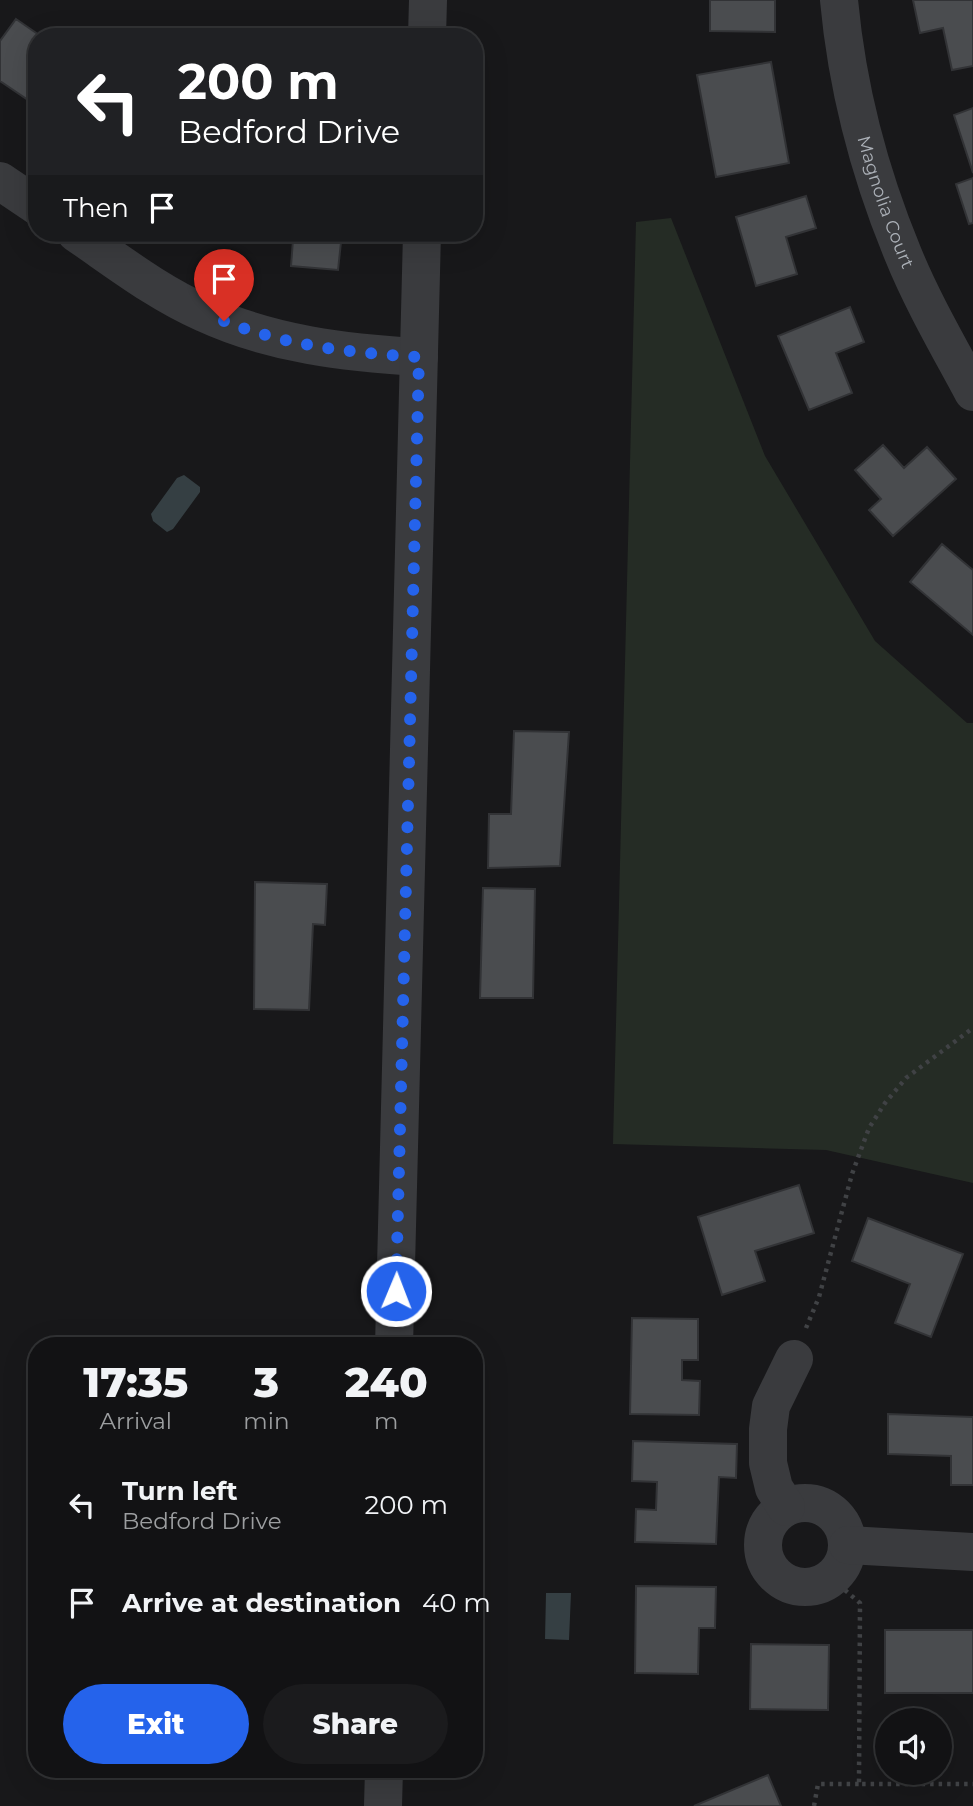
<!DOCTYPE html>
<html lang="en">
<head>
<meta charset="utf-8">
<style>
  :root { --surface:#121214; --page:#1b1b1d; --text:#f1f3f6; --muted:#9c9ea0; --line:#313234; --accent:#2563eb }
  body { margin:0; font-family:Montserrat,sans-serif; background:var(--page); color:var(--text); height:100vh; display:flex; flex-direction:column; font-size:26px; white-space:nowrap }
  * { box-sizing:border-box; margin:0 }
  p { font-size:23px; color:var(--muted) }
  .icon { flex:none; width:38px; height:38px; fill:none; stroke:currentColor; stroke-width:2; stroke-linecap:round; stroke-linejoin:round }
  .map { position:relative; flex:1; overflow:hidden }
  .sheet { position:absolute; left:28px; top:1337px; width:455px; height:441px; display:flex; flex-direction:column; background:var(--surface); border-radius:28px; box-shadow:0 7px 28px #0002,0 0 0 2px var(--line) }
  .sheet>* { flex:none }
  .banner { position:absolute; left:28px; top:28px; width:455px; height:214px; border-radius:28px; box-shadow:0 7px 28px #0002,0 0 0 2px var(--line); background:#202124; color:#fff; overflow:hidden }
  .buttons { position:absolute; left:875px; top:1708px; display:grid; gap:14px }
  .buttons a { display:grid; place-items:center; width:77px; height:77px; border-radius:50%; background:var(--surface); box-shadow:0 7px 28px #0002,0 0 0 2px var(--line); font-size:35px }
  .pin { position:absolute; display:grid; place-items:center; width:60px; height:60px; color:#fff; margin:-72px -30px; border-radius:50% 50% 50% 0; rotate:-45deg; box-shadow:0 0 7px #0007 }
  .pin .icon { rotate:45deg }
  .me { position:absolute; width:77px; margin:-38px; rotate:1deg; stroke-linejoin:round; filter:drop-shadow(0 0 5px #0008) }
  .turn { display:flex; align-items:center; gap:24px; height:147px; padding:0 35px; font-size:32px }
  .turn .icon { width:91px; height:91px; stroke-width:2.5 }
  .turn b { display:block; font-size:49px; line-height:60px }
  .then { display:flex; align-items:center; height:66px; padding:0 35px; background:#0003; gap:14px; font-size:26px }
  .eta { display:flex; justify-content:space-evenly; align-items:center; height:119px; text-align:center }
  .eta b { font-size:42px; font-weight:800; line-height:49px }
  .primary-button { display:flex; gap:14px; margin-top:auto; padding:14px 35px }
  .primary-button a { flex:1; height:80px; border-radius:42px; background:var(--accent); color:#fff; font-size:28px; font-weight:800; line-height:80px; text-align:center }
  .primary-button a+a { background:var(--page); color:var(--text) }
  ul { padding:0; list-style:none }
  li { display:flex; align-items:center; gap:21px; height:98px; padding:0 35px }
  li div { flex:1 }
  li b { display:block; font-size:26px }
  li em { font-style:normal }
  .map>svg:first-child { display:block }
  .green { fill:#252c25 }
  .water { fill:#353f43 }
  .building { fill:#4a4c4f; stroke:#323336; stroke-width:2 }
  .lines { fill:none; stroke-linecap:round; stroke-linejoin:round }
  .path { stroke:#404245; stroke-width:4.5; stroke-dasharray:3.5 5; stroke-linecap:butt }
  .minor { stroke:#3a3b3e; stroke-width:38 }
  .route { stroke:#2563eb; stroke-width:12; stroke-dasharray:0 21.6 }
  .labels { text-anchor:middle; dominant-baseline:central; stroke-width:7; stroke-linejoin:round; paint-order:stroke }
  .street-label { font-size:18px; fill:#acb1b8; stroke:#131315 }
</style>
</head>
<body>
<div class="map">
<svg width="973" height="1806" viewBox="0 0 973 1806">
  <rect width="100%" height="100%" fill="#18181a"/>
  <path class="green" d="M671 218 765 456 875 641 967 723H973V1183L826 1150 613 1144 636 222Z"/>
  <path class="water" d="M184 475 200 487V492L173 529 167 532 153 521 151 514 177 478Z
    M546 1593H571L569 1640 545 1639Z"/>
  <path class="building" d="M710 0H775V32L710 31Z
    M913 0H973V66L952 70 943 28 920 33Z
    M16 19 42 37H37V106L0 81V41Z
    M771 62 789 163 716 177 697 75Z
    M973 108V173L954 115Z
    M973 178V223L969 224 956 184Z
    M806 196 816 228 786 237 797 274 756 286 736 217Z
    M212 233H342L338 270 291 266 293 240Z
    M850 307 864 342 836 353 852 393 809 410 778 336Z
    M883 445 904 468 927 447 956 479 893 536 869 510 881 499 855 470Z
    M942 544 973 570V635L910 582Z
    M514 731 569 732 560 866 488 868 489 814H511Z
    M255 882 327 884 325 925 313 924 309 1010 254 1009Z
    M483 888 535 889 533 998H480Z
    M799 1185 814 1233 755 1251 765 1281 722 1295 698 1217Z
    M868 1218 963 1254 931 1337 895 1323 910 1284 852 1261Z
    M632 1318 698 1319V1360H682V1380L700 1381 699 1415 630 1414Z
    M888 1414 973 1417V1485H951V1456L888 1454Z
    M633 1441 737 1444 736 1478 719 1477 716 1544 635 1542 636 1509 656 1510 657 1482 632 1481Z
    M636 1586 716 1587 715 1628H699L698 1674 635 1673Z
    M885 1630H973V1693H885Z
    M751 1644 829 1645 828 1710 750 1709Z
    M768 1775 781 1806H694Z"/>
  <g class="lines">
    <path class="path" d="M806 1328 819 1297 852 1174 869 1128 885 1103 906 1078 973 1028
      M832 1579 860 1603 859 1784H973
      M814 1806 818 1784H859"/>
    <g class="minor">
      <path id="s1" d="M839 0C847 87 869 172 903 254 922 301 949 347 973 392"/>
      <path d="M427 37 428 0"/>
      <path d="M0 181 37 206"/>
      <path d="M76 233C117 261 158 293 204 313 271 344 346 353 419 357"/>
      <path d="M394 1346 422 233"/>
      <circle cx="805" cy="1545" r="42"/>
      <path d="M786 1507 774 1488 768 1463V1429L771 1406 794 1359"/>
      <path d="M848 1545 973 1552"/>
      <path d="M383 1806 384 1769"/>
    </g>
  </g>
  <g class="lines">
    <path class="route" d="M224 321C286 346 353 353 419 357L396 1291"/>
  </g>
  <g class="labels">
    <g class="street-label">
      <text stroke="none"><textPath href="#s1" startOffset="208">Magnolia Court</textPath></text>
    </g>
  </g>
</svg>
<div class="buttons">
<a><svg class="icon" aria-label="sound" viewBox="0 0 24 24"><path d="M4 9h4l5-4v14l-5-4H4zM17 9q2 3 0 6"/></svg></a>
</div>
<div class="pin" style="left:224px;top:321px;background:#d93025"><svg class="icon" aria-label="arrive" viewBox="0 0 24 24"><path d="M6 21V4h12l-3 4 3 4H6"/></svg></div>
<svg class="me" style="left:396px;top:1291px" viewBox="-20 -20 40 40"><circle r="17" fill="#2563eb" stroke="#fff" stroke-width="3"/><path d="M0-11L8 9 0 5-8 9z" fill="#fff"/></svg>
<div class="banner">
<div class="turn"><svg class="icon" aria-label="left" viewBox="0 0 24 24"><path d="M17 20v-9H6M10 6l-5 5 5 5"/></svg><div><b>200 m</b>Bedford Drive</div></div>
<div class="then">Then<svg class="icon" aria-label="arrive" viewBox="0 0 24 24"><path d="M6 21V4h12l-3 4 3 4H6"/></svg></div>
</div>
<section class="sheet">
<div class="eta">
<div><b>17:35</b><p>Arrival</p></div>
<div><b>3</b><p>min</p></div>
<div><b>240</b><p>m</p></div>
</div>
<ul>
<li><svg class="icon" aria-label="left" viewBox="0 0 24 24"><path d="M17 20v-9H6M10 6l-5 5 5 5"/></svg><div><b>Turn left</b><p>Bedford Drive</p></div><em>200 m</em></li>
<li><svg class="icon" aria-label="arrive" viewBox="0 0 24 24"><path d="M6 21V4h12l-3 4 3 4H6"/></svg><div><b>Arrive at destination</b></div><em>40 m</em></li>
</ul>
<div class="primary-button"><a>Exit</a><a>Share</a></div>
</section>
</div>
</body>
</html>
